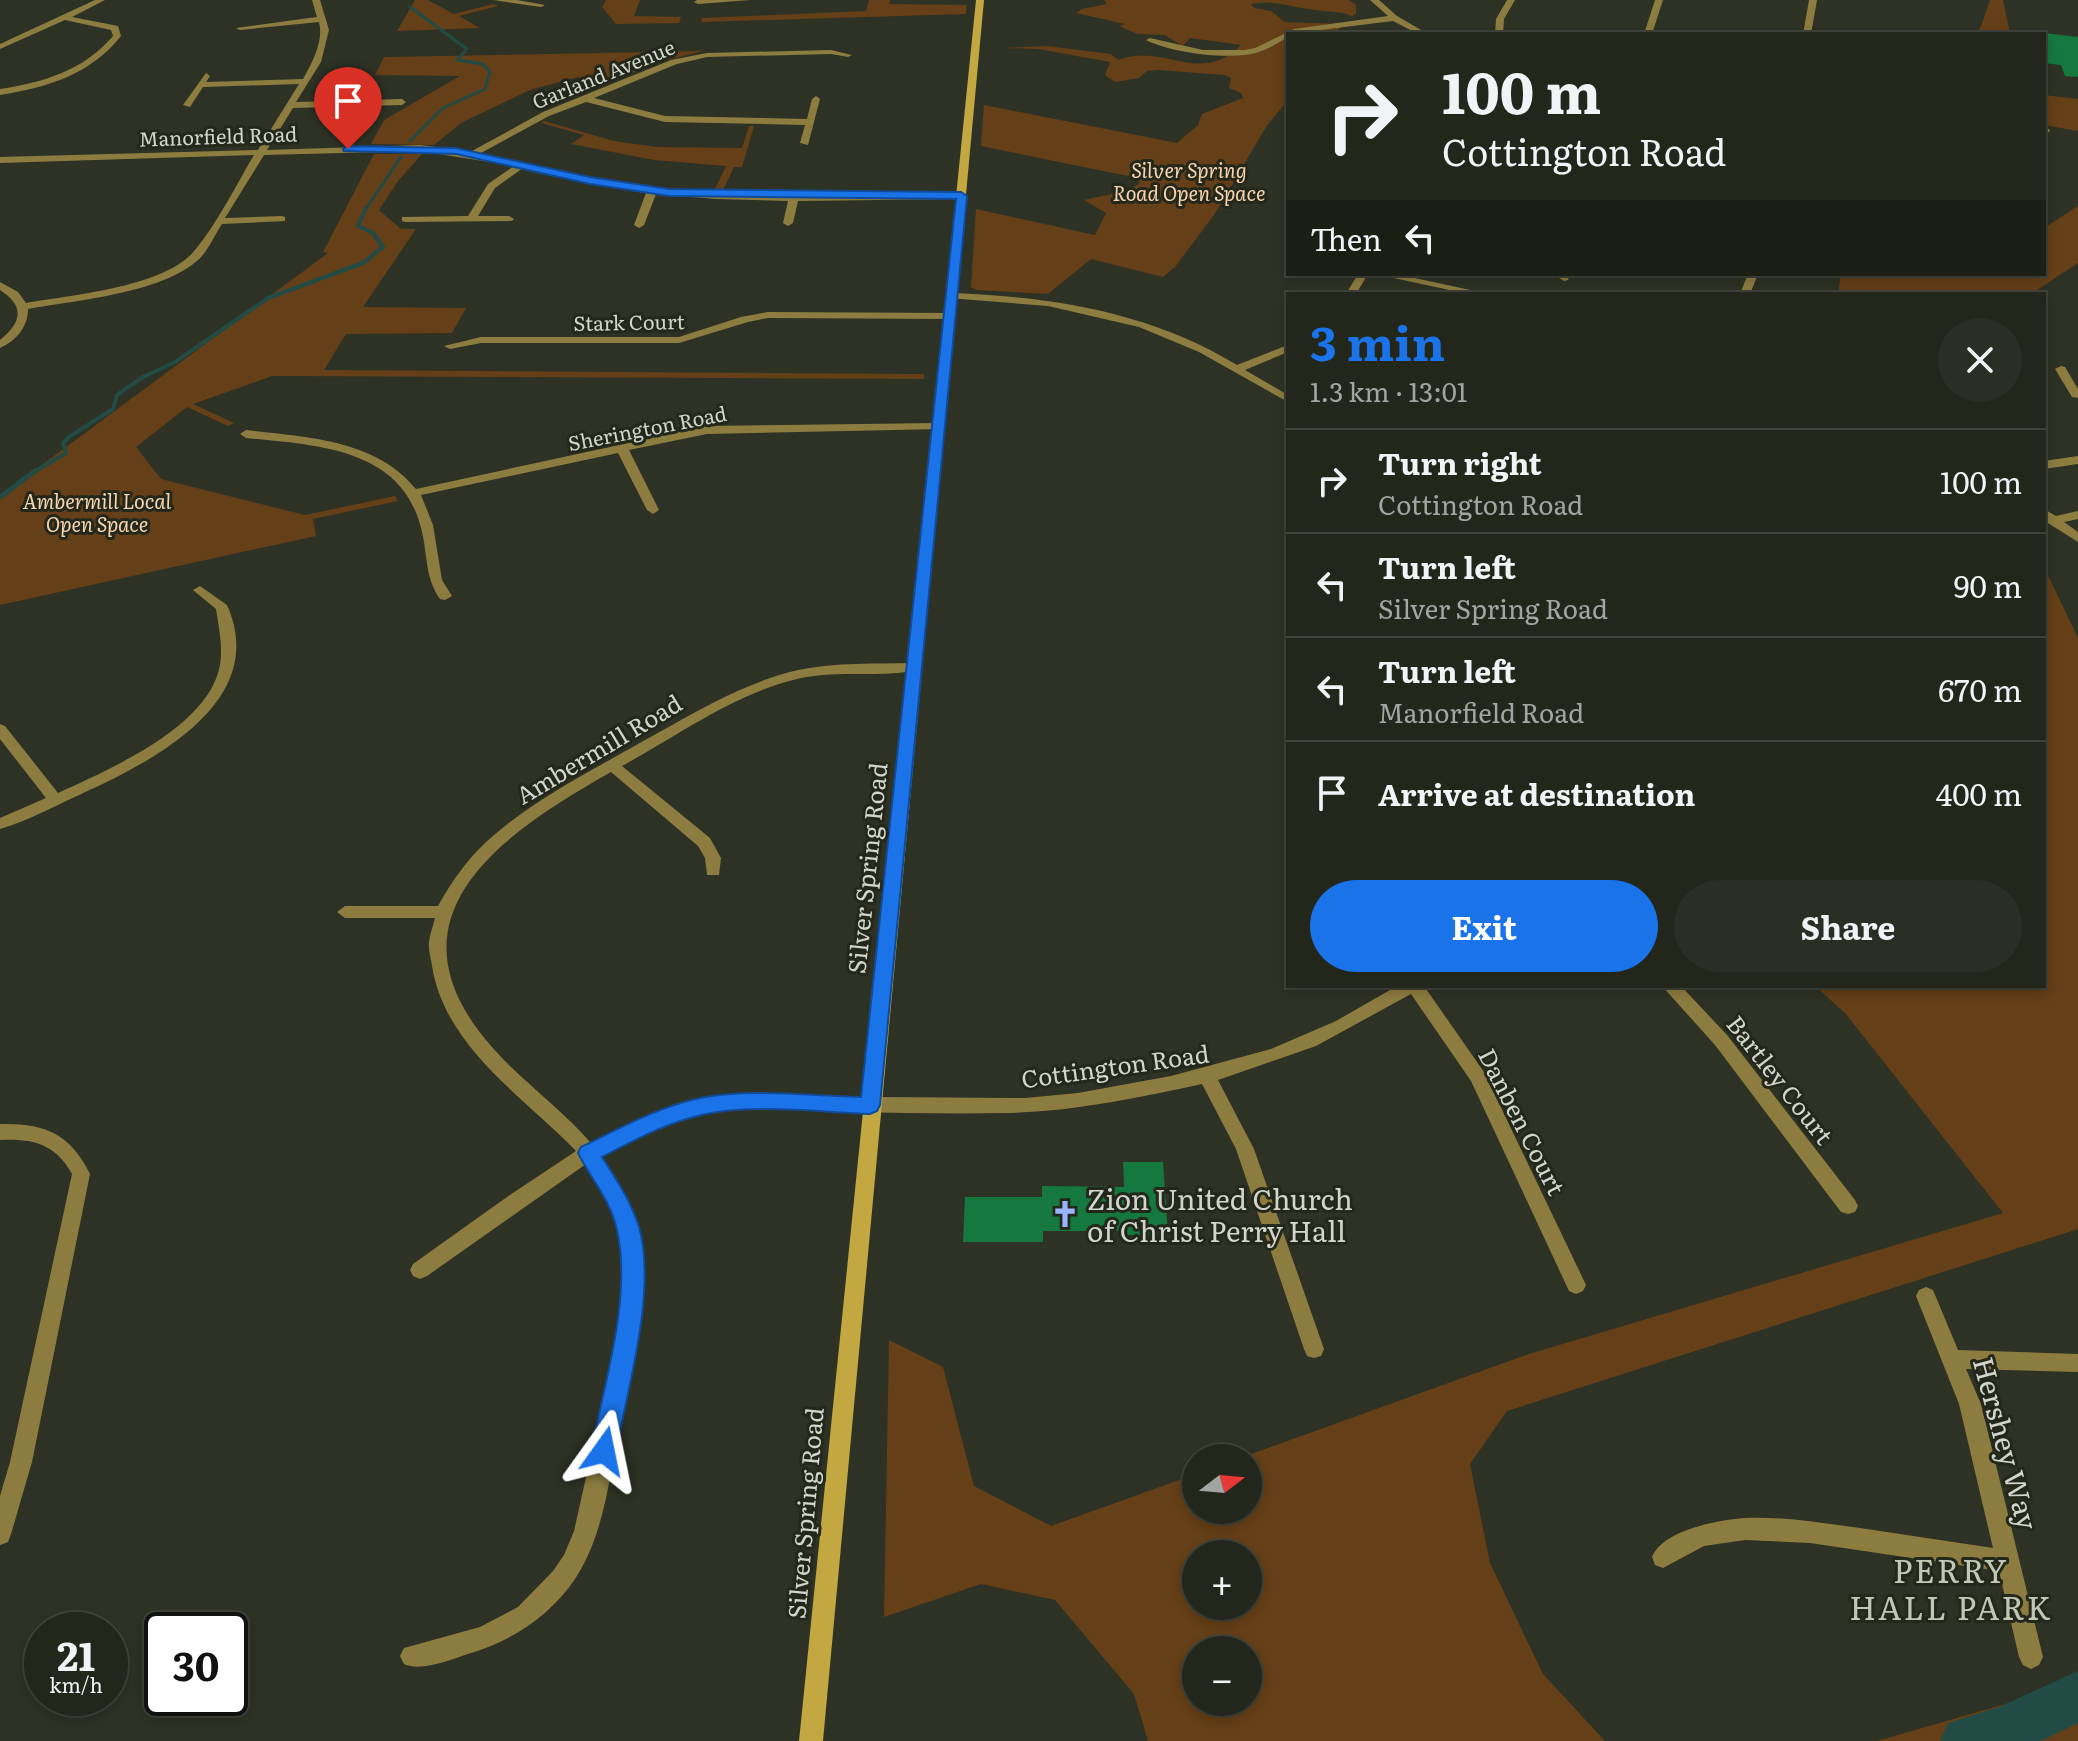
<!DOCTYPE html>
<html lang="en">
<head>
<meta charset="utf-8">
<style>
  :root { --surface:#22261b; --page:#2a2e24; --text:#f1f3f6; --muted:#a2a5a3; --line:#3f433a; --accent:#1a73e8 }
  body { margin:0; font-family:Literata,serif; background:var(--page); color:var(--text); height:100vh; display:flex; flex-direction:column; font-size:30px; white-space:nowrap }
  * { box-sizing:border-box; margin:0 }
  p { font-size:26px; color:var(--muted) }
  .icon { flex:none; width:44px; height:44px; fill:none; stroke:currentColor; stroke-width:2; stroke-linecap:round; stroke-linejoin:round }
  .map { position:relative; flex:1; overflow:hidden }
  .panel { position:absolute; left:1286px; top:292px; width:760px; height:696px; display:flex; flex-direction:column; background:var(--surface); border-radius:0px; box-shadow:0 4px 12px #0003,0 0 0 2px var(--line) }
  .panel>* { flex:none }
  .banner { position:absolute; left:1286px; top:32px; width:760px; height:244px; border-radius:0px; box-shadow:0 4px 12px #0003,0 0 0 2px var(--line); background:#22261b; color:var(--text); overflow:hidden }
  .needle { width:52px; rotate:74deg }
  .tools { position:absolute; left:1182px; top:1444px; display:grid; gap:16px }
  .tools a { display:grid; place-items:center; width:80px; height:80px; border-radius:50%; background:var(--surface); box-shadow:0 4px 12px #0003,0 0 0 2px var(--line); font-size:40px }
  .speed { position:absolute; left:24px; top:1612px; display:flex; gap:16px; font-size:40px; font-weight:700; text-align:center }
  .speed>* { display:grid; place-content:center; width:104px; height:104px; border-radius:50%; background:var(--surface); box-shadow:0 4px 12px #0003,0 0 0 2px var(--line); line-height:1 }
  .speed small { font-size:20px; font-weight:400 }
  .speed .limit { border:4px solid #111; border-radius:12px; background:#fff; color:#111 }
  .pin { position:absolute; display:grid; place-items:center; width:68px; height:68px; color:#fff; margin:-82px -34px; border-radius:50% 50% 50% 0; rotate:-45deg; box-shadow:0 0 8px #0007 }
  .pin .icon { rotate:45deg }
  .me { position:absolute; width:88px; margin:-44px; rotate:12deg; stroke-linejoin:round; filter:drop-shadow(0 0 6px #0008) }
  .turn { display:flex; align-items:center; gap:28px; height:168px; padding:0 24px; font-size:36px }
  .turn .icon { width:104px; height:104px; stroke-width:2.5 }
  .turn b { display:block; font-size:56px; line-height:68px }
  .then { display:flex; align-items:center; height:76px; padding:0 24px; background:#0003; gap:16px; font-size:30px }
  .round { display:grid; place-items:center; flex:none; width:84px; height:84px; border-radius:42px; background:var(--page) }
  .overview { display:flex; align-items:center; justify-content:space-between; height:136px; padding:0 24px }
  h1 { font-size:48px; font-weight:700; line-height:60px; color:var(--accent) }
  .action { display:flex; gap:16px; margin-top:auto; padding:16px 24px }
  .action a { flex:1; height:92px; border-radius:48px; background:var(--accent); color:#fff; font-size:32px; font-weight:700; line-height:92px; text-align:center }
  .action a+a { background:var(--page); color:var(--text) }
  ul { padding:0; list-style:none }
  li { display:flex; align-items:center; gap:24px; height:104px; padding:0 24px; border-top:2px solid var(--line) }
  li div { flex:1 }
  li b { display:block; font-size:30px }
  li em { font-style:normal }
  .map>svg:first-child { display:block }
  .green { fill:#643f17; fill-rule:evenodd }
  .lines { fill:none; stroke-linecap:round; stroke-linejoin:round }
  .stream-far2 { stroke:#214b44; stroke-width:3 }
  .stream-far1 { stroke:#214b44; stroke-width:4 }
  .stream { stroke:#214b44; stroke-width:5 }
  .river { fill:#214b44; fill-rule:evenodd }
  .building { fill:#15783f }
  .street { fill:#8d7c40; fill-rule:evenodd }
  .secondary { fill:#c3a740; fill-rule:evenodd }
  .route { fill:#1a73e8; stroke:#114b97; stroke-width:2 }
  .labels { text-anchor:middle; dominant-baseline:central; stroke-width:6; stroke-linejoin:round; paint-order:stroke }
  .far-street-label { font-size:20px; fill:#d1d5cc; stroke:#23281a }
  .far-park-label { font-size:20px; font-style:italic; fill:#f8d3b0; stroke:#23281a }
  .street-label { font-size:24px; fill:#d1d5cc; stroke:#23281a }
  .near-poi-label { font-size:28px; fill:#d1d5cc; stroke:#23281a; text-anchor:start }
  .near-street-label { font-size:28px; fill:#d1d5cc; stroke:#23281a }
  .near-neighbourhood-label { font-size:32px; letter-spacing:2px; fill:#c0c7b5; stroke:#23281a }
</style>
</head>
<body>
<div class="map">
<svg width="2078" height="1741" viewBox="0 0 2078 1741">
  <rect width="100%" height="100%" fill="#2d3224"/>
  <path class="green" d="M415 0H428L454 14 493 4 498 6 459 16 480 28 397 31Z
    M606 0H640L634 16 681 17 679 23 616 24 602 7Z
    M869 0H890L889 4 967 5 966 14 701 22 702 18 866 11Z
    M1104 0H1349L1356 5V14L1352 16C1337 10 1323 12 1308 9 1287 6 1273 0 1251 4L1254 8 1271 11 1285 22 1344 24 1334 34H1288V100L1266 127 1214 215 1175 267 1163 277 1091 259 1048 294 976 290 971 287 976 209 1095 235 1106 213 1084 200 1129 190 1140 183 1133 177 981 146 984 105 1177 143 1198 125 1202 114 1243 98 1241 93 1229 88 1231 78 1224 75 1158 70 1147 71 1139 78 1115 82 1105 75 1110 62 1038 49 1003 48 1047 46 1111 54 1118 60C1165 42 1199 87 1241 45L1190 38 1183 46 1164 35 1137 34 1119 26 1125 24 1076 13 1082 9 1107 4Z
    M1990 0H2003L2010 34H1978Z
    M703 51 658 62 605 85 578 77 530 90 461 123 434 145 371 144 384 120 460 76 375 75 384 57Z
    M2044 95 2078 99V131L2044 125Z
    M544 121 614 141 657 147 742 148 749 126H754L742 167H734L723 190 715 189 726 166 654 160 571 144 584 135 541 123Z
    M374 154H422L398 181 379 210 401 229H416L363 307 466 308 452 333 346 334 324 370 924 374V379L272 376 193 404 234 423 228 426 187 407 136 447 161 479 305 515 395 496 398 501 313 519 316 536 0 605V496L328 253 323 252Z
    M2078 206V263L2031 294H1838L1841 274H2044V228Z
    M2044 567 2078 638V1229L1507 1411 1470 1464 1490 1563 1543 1674 1605 1741H1148L1134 1694 1055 1600 981 1584 884 1617 889 1340 943 1367 974 1486 1051 1526 1196 1474V1510H1248V1458H1240L1529 1354 2003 1213 1845 1013 1815 986H2044ZM1196 1554H1248V1606H1196ZM1196 1650H1248V1702H1196Z
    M2078 1683V1741H1877Z"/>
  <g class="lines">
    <path class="stream-far2" d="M410 7 467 49 457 60 483 64 490 72 485 89 443 108 410 141
      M365 210 401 157"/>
    <path class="stream-far1" d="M32 473 66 453 63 443 69 437 113 409 117 395 143 377 175 362 268 298 363 263 383 247 373 233 358 226 366 208"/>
    <path class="stream" d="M0 497 35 471"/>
    <path class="river" d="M2078 1671V1723L2041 1741H1940L1948 1723 1999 1707Z"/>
  </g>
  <path class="building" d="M2044 33 2078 37V77L2065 76 2061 65 2044 63Z
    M1123 1162H1163L1168 1235H1125V1231H1043V1242H963L965 1197H1042V1186L1124 1187Z"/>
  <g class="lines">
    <path class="street" d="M95 0H105L72 17 118 26 121 36C90 75 48 87 0 95V89C44 82 83 71 113 36L111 30 65 20 0 49V44Z
      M312 0H320L329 30 321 62 296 102 402 99 406 102 402 105 293 108 267 150 420 145 472 151 543 112 671 60 707 53 831 50 852 55 848 57 831 54 707 57 677 64 594 98 665 116 807 119 812 99 816 96 820 99 808 145 800 143 805 125 665 122 586 102 549 116 481 153 610 182 676 191 757 195 961 193 966 196 961 199 798 201 793 223 788 226 783 223 788 201 716 199 656 194 644 225 639 228 634 225 646 193 523 168 495 188 478 216H509L514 219 512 221 405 222 402 221V217L468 216 488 184 514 166 420 151 264 155 225 218 282 216 285 217V221L222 224C215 234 210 247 202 256 168 293 76 300 28 309 28 327 16 341 0 348V340C22 322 25 306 0 290V282L18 292 26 303C71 295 166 287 195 250 218 222 235 187 254 155L0 163V157L258 150 299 84 203 87 190 107 183 105 206 73 210 76 206 82 303 79C312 63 324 41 319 22L240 30 236 28 317 17Z
      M493 0H517L545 5 541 7Z
      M697 0H750L698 4 694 2Z
      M1370 0H1379L1397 16 1428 34H1418L1393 21 1288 34V37C1279 42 1269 49 1259 52 1232 61 1171 53 1146 40L1150 38 1203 50H1245L1255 48 1294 29 1388 16Z
      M1507 0H1515L1504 19 1503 34H1495L1496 19Z
      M1655 0H1663L1652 34H1644Z
      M1809 0H1817L1811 34H1803Z
      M2044 129H2049L2050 131 2044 135Z
      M1358 274H1368L1356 294H1346Z
      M1375 274H1396L1489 294H1468Z
      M1560 274H1570L1568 280 1564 281 1559 278Z
      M1748 274H1758L1750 294H1740Z
      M952 293C1053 297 1149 312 1237 365L1288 345V352L1245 370 1288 395V402L1199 352 1139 327 1048 306 948 298V294Z
      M768 312 950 313 955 316 950 319 768 318 748 322 679 343H481L450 349 444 346 481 337H679L741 317Z
      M2061 366 2065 367 2078 389V398L2072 397 2055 369Z
      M939 423 943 425V429L707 434 629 450 659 510 653 514 647 510 618 453 421 495 433 525 442 580 452 596 445 600 440 599C424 576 428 553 421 528 401 447 314 445 246 438L240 434 246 430C305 437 376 439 416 489L707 426Z
      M2078 456V464L2044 469V461Z
      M2044 509 2056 516 2078 511V519L2064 522 2078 532V542L2048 523 2044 519Z
      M200 586 227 605C271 703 149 763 79 795 53 807 27 821 0 829V818L46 798 0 739V724L5 726 58 793C110 769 209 727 220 665 223 647 219 628 216 609L193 590Z
      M914 663 919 664 921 667 919 670C881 678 840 670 801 678 737 692 679 735 622 766L710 838 721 858 719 875H707L705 858 698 846 611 772C507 831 381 913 486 1040 517 1078 559 1106 591 1143L642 1118 677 1106 730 1096 1025 1098 1078 1093 1171 1076 1271 1049 1336 1021 1397 986H1424L1484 1072 1586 1285 1583 1291 1576 1294 1569 1291 1471 1081 1411 994 1316 1046 1218 1080 1254 1149 1324 1349 1321 1356 1314 1358 1307 1356 1304 1349 1236 1149 1202 1084C1137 1098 1071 1112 1005 1113 954 1114 903 1113 853 1112 797 1110 738 1103 684 1118 655 1127 627 1141 601 1156 623 1184 638 1219 642 1255 648 1313 630 1372 619 1429 609 1479 604 1535 575 1579 549 1617 512 1641 468 1654 450 1660 421 1672 404 1664L400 1656 404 1648 480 1627 518 1607 553 1571 564 1555 574 1531 614 1352 623 1275 622 1247 613 1212 596 1178 586 1164 427 1276 420 1279 413 1276 410 1270 413 1264 507 1197 576 1151C523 1096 445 1047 432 966 431 958 428 950 429 942 430 934 433 926 435 918H345L337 912 345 906H438C453 879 470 855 494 835 537 798 589 772 638 744 689 716 741 683 798 670 836 662 876 664 914 663Z
      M1662 986H1681L1727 1035 1855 1200 1858 1206 1855 1212 1848 1214 1841 1212 1715 1045Z
      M0 1124C44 1123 70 1133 90 1174L32 1462 11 1534 8 1542 0 1545V1496L10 1462 72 1174C56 1144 32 1138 0 1140Z
      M1926 1287 1933 1290 1958 1350 2078 1354V1372L1966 1369 1981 1404 2043 1657 2039 1665 2031 1669 2023 1665 2019 1657 1999 1571 1810 1543 1745 1540 1704 1546 1663 1568 1655 1565 1652 1557C1663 1530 1718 1520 1744 1518 1782 1516 1822 1523 1860 1528 1904 1535 1949 1541 1993 1548L1959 1404 1916 1296 1919 1290Z"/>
    <path class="secondary" d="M976 0H984L823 1741H799Z"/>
  </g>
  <path class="route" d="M348 146 456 148 590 177 669 189 961 192 967 196 880 1105 877 1111 870 1114C817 1112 749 1103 698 1116 664 1124 633 1141 602 1157 616 1179 631 1201 639 1227 657 1289 628 1387 616 1451L612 1459 604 1462 595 1459 591 1451C604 1384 632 1298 617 1230 611 1201 591 1179 578 1153L581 1147C620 1128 658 1107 700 1098 752 1088 809 1096 861 1097L956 199 669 196 590 184 456 154 344 151 343 149Z"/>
  <defs>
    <g id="church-bare" transform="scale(2.16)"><path d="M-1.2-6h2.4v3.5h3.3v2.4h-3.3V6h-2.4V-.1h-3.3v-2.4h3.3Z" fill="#9ab5fd" stroke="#23281a" stroke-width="2.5" paint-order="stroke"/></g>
  </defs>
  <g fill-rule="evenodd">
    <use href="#church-bare" x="1065" y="1214"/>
  </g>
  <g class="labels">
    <g class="far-street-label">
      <text transform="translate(603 73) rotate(-22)">Garland Avenue</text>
      <text transform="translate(218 135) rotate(-2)">Manorfield Road</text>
      <text transform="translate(629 321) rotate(-1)">Stark Court</text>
      <text transform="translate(647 427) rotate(-11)">Sherington Road</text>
    </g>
    <g class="far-park-label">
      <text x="1189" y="169">Silver Spring<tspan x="1189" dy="23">Road Open Space</tspan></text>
      <text x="97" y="500">Ambermill Local<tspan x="97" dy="23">Open Space</tspan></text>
    </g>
    <g class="street-label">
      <text transform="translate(598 748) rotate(-31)">Ambermill Road</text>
      <text transform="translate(866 868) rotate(-84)">Silver Spring Road</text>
      <text transform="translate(1115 1065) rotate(-8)">Cottington Road</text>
      <text transform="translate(1781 1079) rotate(52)">Bartley Court</text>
      <text transform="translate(1523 1121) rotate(63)">Danben Court</text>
      <text transform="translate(804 1513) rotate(-85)">Silver Spring Road</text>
    </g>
    <g class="near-poi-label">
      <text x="1087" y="1198">Zion United Church<tspan x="1087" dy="32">of Christ Perry Hall</tspan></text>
    </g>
    <g class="near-street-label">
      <text transform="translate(2007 1443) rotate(75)">Hershey Way</text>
    </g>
    <g class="near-neighbourhood-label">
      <text x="1951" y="1569">PERRY<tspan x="1951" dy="37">HALL PARK</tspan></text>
    </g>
  </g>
</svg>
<div class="tools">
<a><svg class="needle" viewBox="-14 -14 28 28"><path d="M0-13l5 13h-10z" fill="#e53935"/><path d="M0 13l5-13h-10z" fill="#a2a5a3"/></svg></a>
<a>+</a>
<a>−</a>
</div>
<div class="speed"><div>21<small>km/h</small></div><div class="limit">30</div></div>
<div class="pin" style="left:348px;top:149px;background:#d93025"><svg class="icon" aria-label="arrive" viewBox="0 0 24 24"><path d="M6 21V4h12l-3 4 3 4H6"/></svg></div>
<svg class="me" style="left:604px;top:1451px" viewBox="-20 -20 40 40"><path d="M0-17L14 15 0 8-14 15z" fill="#1a73e8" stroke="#fff" stroke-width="4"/></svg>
<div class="banner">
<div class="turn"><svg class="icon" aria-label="right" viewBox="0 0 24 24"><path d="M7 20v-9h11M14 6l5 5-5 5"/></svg><div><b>100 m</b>Cottington Road</div></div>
<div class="then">Then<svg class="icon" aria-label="left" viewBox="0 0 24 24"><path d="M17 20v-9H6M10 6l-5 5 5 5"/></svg></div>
</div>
<section class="panel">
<div class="overview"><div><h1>3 min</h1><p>1.3 km · 13:01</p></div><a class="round"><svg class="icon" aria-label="close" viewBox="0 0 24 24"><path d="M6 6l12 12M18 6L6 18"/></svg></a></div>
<ul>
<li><svg class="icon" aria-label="right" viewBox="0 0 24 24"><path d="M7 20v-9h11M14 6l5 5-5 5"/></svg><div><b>Turn right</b><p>Cottington Road</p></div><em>100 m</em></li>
<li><svg class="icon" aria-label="left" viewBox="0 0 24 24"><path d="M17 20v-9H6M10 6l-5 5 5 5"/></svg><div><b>Turn left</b><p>Silver Spring Road</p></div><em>90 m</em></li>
<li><svg class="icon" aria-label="left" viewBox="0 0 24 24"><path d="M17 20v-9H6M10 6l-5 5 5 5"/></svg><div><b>Turn left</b><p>Manorfield Road</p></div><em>670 m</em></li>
<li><svg class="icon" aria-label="arrive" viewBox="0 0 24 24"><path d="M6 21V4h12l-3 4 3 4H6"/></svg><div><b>Arrive at destination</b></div><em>400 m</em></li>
</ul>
<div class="action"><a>Exit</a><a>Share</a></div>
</section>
</div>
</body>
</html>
